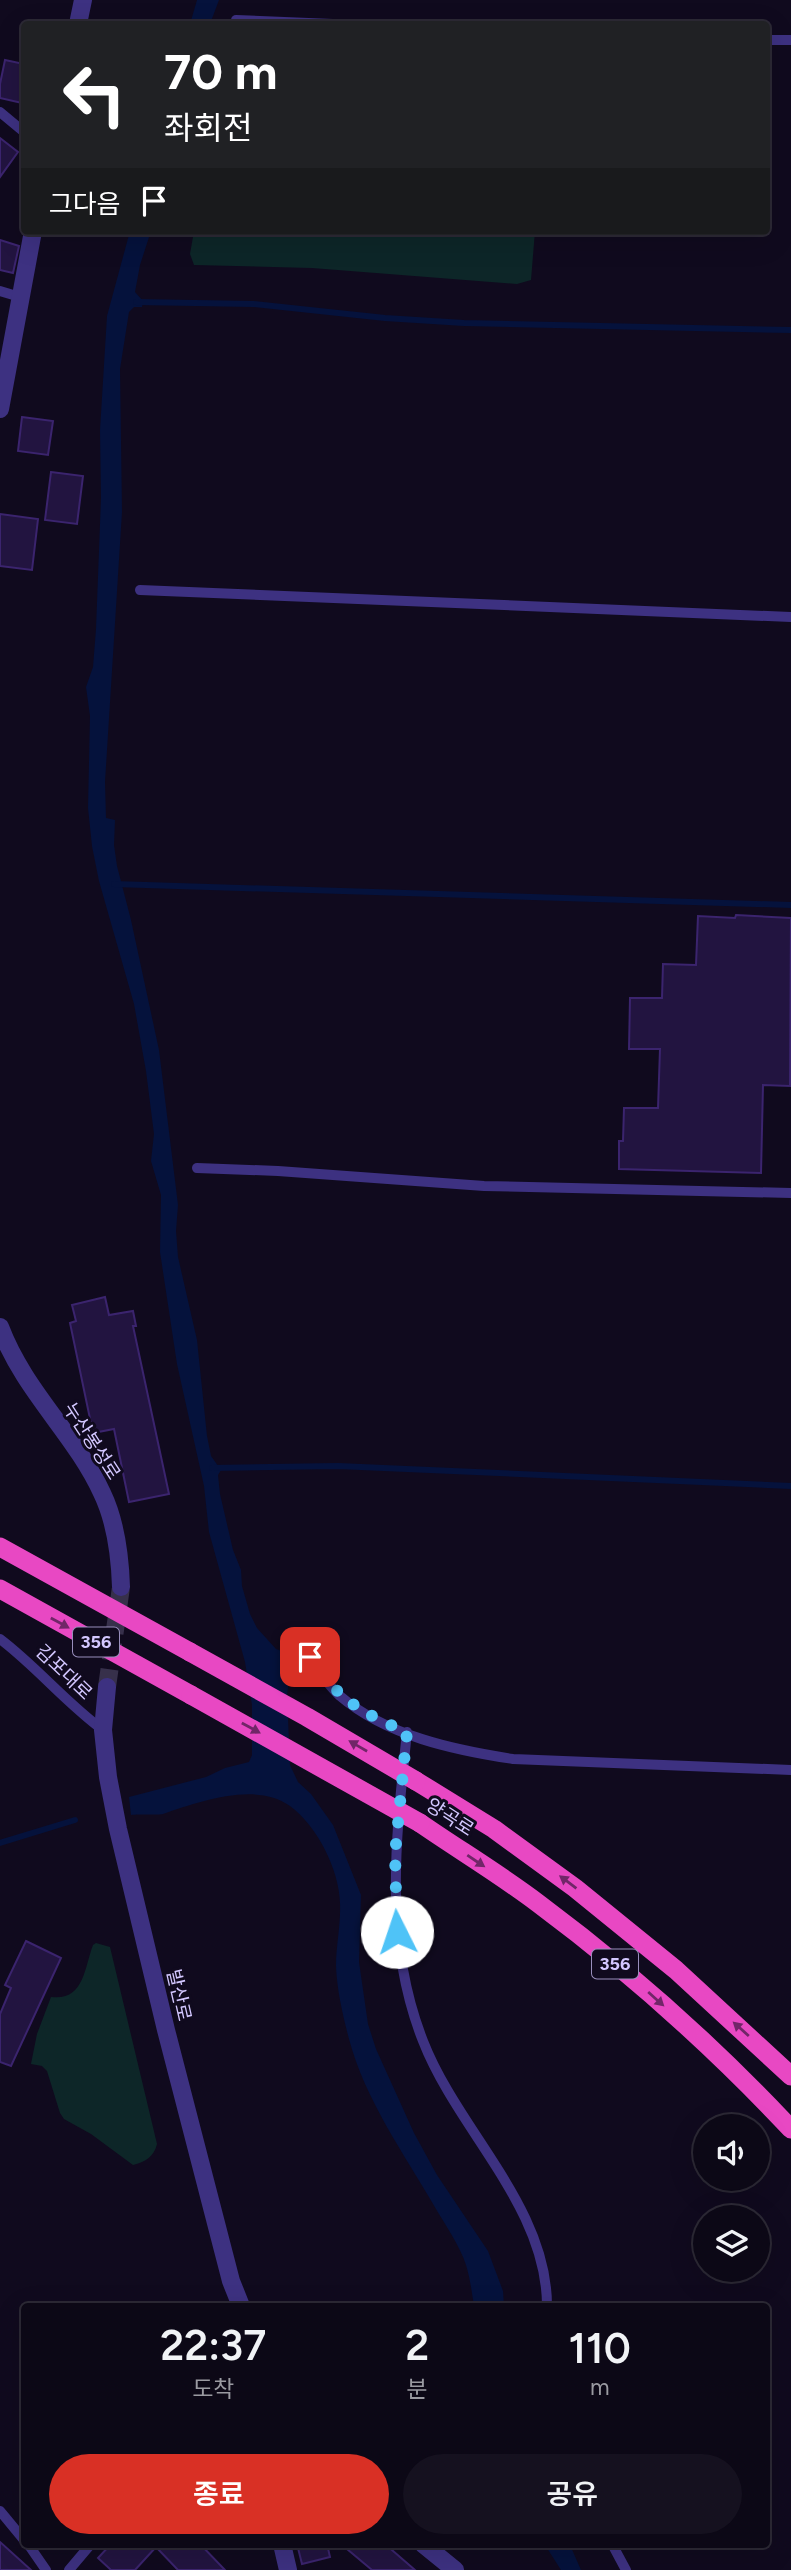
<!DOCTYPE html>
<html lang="ko">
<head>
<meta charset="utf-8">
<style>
  :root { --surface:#0c0816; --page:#15111f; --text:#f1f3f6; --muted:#9a9aa1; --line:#2c2935; --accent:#d93025 }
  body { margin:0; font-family:Figtree,"Noto Sans KR",sans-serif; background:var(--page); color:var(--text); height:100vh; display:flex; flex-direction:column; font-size:26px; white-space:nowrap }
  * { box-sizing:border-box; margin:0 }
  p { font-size:23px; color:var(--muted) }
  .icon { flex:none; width:38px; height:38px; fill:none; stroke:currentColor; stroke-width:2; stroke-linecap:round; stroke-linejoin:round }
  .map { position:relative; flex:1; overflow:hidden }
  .sheet { position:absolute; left:21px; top:2303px; width:749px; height:245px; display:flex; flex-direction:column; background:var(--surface); border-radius:7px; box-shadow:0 7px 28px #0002,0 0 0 2px var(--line) }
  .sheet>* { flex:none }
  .banner { position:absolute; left:21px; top:21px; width:749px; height:214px; border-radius:7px; box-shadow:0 7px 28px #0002,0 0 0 2px var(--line); background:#202124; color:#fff; overflow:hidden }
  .tools { position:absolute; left:693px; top:2114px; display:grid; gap:14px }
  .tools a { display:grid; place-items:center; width:77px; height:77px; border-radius:50%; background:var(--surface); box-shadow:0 7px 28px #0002,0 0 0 2px var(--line); font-size:35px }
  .pin { position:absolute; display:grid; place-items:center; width:60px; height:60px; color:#fff; margin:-30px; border-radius:14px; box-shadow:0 4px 10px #0006 }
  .me { position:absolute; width:77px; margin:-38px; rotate:356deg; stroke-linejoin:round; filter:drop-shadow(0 0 5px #0008) }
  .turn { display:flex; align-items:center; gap:24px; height:147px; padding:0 28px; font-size:32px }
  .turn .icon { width:91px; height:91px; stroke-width:2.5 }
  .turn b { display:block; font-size:49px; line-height:60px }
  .then { display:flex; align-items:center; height:66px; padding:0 28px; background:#0003; gap:14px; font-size:26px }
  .eta { display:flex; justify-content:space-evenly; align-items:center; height:119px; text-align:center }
  .eta b { font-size:42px; font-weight:600; line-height:49px }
  .cta { display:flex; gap:14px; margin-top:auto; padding:14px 28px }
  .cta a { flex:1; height:80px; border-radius:42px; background:var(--accent); color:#fff; font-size:28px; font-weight:600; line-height:80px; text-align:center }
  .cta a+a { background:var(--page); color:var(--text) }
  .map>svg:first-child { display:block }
  .green { fill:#0d2628 }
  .water { fill:#05123c }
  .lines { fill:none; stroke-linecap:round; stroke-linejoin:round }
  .stream { stroke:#05123c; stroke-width:6 }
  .building { fill:#221440; stroke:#3b246e; stroke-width:2 }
  .tertiary-tunnel { stroke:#37304b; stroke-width:18; stroke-dasharray:18 9; stroke-linecap:butt }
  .service { stroke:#3d3181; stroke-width:10 }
  .minor { stroke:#3d3181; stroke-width:18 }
  .tertiary { stroke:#3d3181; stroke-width:18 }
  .trunk { stroke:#e848c3; stroke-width:19 }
  .trunk-bridge { stroke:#e848c3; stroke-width:19 }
  .oneway { fill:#712668 }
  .route { stroke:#4fc3f7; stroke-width:12; stroke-dasharray:0 21.6 }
  .labels { text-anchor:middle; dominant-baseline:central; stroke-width:6; stroke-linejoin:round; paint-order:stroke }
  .shield { fill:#100a1e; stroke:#988ebc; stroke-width:2 }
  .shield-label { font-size:18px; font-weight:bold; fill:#d3c7ff }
  .street-label { font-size:19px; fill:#d3c7ff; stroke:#100a1e }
</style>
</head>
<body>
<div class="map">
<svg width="791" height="2570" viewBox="0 0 791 2570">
  <rect width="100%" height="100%" fill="#100a1e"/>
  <path class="green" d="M194 231H535L531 280 517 284 312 268 194 265 190 254Z
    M96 1943 110 1947 157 2144C154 2157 145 2162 133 2165L91 2134 64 2119 60 2113 47 2071 42 2066 31 2064 37 2034 51 1997C84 2001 84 1969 93 1945Z"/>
  <path class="water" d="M197 0H219L210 24H190Z
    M130 231H151L140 265 135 292 143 301 142 307H134L129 312 120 369 122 512 105 782 106 818 115 820 114 845 117 866 131 920 159 1050 178 1205 176 1231 178 1257 197 1340 207 1436 211 1456 221 1470 218 1475 220 1494 233 1550 241 1570 242 1586 250 1614 257 1628 276 1649 293 1655 287 1695 290 1765 298 1782 311 1794 333 1825 361 1895 359 1962 368 2024 376 2049 414 2133 437 2175 488 2251 503 2291 504 2306H474C472 2293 470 2278 466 2265 460 2246 446 2226 436 2209 405 2155 365 2100 349 2039 343 2016 337 1991 336 1966 336 1945 341 1924 340 1903 339 1869 317 1826 290 1806 256 1781 198 1802 163 1814 159 1815 139 1814 131 1815L129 1797 206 1777 225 1768 249 1762 252 1755V1705L245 1662 209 1532 204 1486 177 1364 160 1252 161 1195 151 1161 154 1134 146 1071 134 1004 99 881 92 846 88 808 90 716 86 687 93 667 96 629 101 498 100 430 107 316Z
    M545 2545H570L581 2570H561Z"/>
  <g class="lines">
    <path class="stream" d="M136 302 253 304 385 318 464 323 791 330
      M114 884 791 905
      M212 1468 338 1466 791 1486
      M0 1843 75 1820"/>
  </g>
  <path class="building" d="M5 60 24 64 22 103 0 98V84Z
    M0 138 18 152 0 177Z
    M0 240 19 246 13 273 0 270Z
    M22 417 53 421 48 455 18 451Z
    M51 472 83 476 77 524 45 520Z
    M0 514 38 519 32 570 0 566Z
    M736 915 791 918 790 1086 763 1085 761 1173 619 1169V1141H623L624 1108H658L660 1049H629L630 998H662L663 964 696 965 698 916 735 918Z
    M105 1297 109 1315 133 1311 136 1326H133L169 1494 129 1502 114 1429 93 1433 70 1323 76 1321 72 1305Z
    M26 1941 61 1958 11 2066 0 2062V2014L11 1988 5 1985Z
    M0 2542 31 2570H0Z
    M111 2544H200L225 2570H178L156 2547 135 2570H111L98 2558Z
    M297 2544H327L330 2557 302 2564Z
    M341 2544H385L415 2570H372Z"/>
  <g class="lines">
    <path class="tertiary-tunnel" d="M107 1687 121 1587"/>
    <path class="service" d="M236 20 333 24
      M766 40H791
      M0 112 24 132
      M0 291 20 297
      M140 590 791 617
      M197 1168 278 1171 484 1186 791 1193
      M0 1639C37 1667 66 1703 103 1730
      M310 1657C319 1671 328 1685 340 1696 387 1736 454 1750 513 1759L791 1770
      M407 1732C396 1837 383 1940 423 2041 458 2131 547 2206 547 2306
      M0 2511 24 2540
      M28 2544 46 2570
      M612 2544 626 2570
      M69 2570 91 2544"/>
    <path class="minor" d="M282 2544 288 2570"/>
    <path class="tertiary" d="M78 24 83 0
      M0 409 33 231
      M0 1327C24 1391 75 1434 102 1493 116 1522 120 1555 121 1587
      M107 1687 103 1730 108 1777 118 1829 166 2030 231 2281 241 2306
      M423 2544 455 2570"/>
    <path class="trunk" d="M0 1547 190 1652
      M0 1589 191 1695
      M416 1781 494 1829 575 1888 676 1970 791 2076
      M420 1823C459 1850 501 1875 539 1904 629 1971 714 2047 791 2129"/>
    <path class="trunk-bridge" d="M190 1652 307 1717 416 1781
      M191 1695 420 1823"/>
  </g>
  <defs><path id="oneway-solid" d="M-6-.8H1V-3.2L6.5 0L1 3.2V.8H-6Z" transform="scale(1.75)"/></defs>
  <g class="oneway">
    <use href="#oneway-solid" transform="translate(60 1623) rotate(29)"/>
    <use href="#oneway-solid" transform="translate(251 1728) rotate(29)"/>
    <use href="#oneway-solid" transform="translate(358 1746) rotate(-150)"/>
    <use href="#oneway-solid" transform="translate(476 1861) rotate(34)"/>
    <use href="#oneway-solid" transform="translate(568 1882) rotate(-143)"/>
    <use href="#oneway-solid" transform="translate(656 1999) rotate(42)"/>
    <use href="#oneway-solid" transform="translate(741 2029) rotate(-138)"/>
  </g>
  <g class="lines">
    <path class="route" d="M310 1657C339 1700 360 1712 407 1732L395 1854 397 1932"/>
  </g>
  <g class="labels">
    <g class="shield">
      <rect x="73" y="1627.5" width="46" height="29" rx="5"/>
      <rect x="592" y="1949.5" width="46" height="29" rx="5"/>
    </g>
    <g class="shield-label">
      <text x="96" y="1642">356</text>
      <text x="615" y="1964">356</text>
    </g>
    <g class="street-label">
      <text transform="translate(92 1441) rotate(57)">누산봉성로</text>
      <text transform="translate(64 1672) rotate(44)">김포대로</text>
      <text transform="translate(450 1817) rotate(33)">양곡로</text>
      <text transform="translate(179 1995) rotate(77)">발산로</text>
    </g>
  </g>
</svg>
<div class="tools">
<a><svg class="icon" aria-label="sound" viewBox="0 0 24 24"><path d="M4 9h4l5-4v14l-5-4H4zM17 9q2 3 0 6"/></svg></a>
<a><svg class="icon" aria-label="layers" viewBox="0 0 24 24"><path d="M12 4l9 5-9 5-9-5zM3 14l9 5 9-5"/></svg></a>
</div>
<div class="pin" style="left:310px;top:1657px;background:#d93025"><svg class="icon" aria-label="arrive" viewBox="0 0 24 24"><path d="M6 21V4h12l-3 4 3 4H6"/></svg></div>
<svg class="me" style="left:397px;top:1932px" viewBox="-20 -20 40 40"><circle r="19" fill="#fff"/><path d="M0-13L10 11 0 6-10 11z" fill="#4fc3f7"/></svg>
<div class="banner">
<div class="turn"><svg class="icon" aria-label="left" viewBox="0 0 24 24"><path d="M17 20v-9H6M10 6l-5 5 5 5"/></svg><div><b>70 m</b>좌회전</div></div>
<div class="then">그다음<svg class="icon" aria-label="arrive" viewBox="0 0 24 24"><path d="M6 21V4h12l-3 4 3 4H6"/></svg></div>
</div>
<section class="sheet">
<div class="eta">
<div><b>22:37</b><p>도착</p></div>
<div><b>2</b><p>분</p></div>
<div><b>110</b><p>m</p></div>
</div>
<div class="cta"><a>종료</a><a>공유</a></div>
</section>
</div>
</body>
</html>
